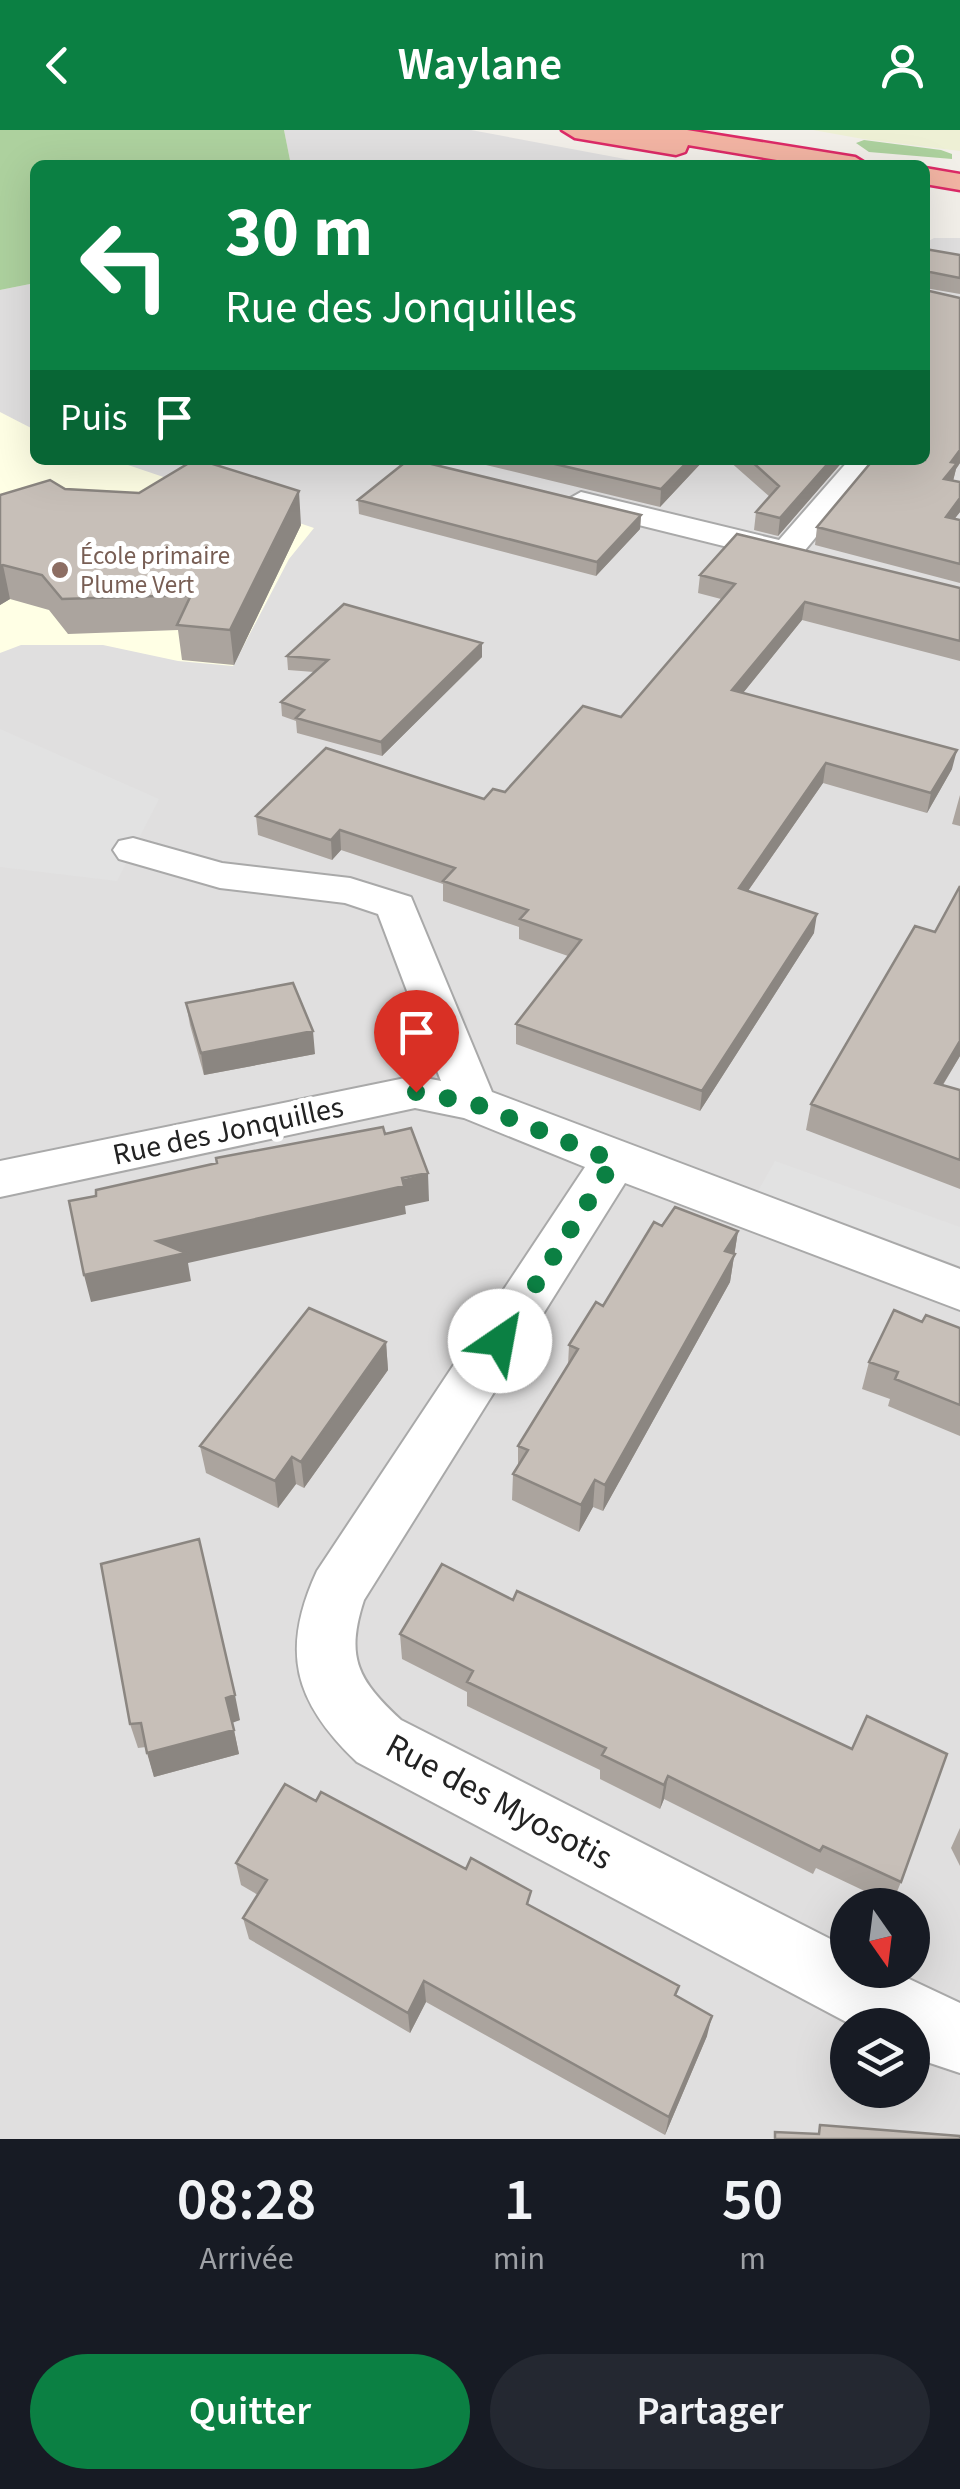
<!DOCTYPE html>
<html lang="fr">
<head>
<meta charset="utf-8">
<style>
  :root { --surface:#171b24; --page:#242831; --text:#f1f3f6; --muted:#9ea1a6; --accent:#0b8043 }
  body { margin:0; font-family:"Source Sans 3",sans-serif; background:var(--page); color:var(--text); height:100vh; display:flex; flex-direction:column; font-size:38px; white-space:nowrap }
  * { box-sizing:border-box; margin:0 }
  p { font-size:32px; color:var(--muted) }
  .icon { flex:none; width:55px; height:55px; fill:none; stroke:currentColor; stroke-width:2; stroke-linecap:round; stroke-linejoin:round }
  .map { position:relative; height:2009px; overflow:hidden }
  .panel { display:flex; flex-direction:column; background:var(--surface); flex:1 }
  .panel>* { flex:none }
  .top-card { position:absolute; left:30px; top:30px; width:900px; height:305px; border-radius:15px; box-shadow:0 10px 40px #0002; background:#0b8043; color:#fff; overflow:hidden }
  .needle { width:65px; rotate:166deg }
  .tools { position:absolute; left:830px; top:1758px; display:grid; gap:20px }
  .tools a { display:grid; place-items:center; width:100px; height:100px; border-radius:50%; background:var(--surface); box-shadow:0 10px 40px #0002; font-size:50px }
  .pin { position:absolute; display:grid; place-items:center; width:85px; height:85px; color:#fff; margin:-102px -42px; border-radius:50% 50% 50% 0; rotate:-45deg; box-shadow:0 0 10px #0007 }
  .pin .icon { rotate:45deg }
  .me { position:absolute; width:110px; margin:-55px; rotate:33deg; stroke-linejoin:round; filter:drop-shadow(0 0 8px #0008) }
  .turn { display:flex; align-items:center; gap:35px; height:210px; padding:0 30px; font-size:45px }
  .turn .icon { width:130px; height:130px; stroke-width:2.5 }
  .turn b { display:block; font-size:70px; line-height:85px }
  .then { display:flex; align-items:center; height:95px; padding:0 30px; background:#0003; gap:20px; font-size:38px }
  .eta { display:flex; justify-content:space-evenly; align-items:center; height:170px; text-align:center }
  .eta b { font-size:60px; font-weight:600; line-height:70px }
  .cta { display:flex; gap:20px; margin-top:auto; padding:20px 30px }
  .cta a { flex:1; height:115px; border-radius:60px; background:var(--accent); color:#fff; font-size:40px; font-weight:600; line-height:115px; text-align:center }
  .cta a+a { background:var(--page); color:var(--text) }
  header { display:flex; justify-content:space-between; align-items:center; height:130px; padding:0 30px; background:var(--accent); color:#fff; font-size:45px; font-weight:600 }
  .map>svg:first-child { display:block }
  .residential { fill:#e0dfdf; fill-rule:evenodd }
  .education { fill:#ffffe5 }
  .farmland { fill:#eef0d5 }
  .forest { fill:#add19e }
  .parking { fill:#e2e2e2 }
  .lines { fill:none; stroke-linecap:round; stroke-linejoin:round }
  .minor-casing { stroke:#a9a9a9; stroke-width:4 }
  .trunk-casing { stroke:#dc2a67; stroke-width:5 }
  .minor { fill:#fff; fill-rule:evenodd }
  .trunk { fill:#f2b4a3; fill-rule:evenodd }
  .wall { fill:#aba49e }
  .shaded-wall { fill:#8b8681 }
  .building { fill:#c7bfb8; stroke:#8b8681; stroke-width:2.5 }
  .route { stroke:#0b8043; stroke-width:18; stroke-dasharray:0 32.4 }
  .education-dot { fill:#8d6e63; stroke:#fff; stroke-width:4 }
  .labels { text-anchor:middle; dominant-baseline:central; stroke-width:10; stroke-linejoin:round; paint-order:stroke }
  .far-education-label { font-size:25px; fill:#785e54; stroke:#fff; text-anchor:start }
  .street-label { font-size:30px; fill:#222; stroke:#fff }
  .near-street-label { font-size:35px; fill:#222; stroke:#fff }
</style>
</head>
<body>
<header><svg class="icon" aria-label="back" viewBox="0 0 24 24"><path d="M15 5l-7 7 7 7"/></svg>Waylane<svg class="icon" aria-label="person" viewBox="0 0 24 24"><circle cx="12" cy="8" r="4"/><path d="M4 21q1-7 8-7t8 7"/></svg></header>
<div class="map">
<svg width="960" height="2009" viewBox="0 0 960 2009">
  <rect width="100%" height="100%" fill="#f2efe9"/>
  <path class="residential" d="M284 0H471L657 35H291Z
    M934 108H960V2009H0V160L35 153V330H925V113ZM848 1775H912V1840H848ZM848 1895H912V1960H848Z"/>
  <path class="education" d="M0 282 35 300V330L128 335 314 398 289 429 233 536 178 531 103 515H21L0 523Z"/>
  <path class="farmland" d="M813 0H960V21L863 9Z"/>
  <path class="forest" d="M0 0H284L291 35H35V153L0 160Z
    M864 10 941 20 952 24V29L869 22 856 13Z"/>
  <path class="parking" d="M0 599 159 669 117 751 0 737Z
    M775 1031 960 1097V1136L758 1061Z"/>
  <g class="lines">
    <g class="minor-casing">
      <path id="minor" d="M849 330H880L806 419 804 430 792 433 570 378 565 371 581 362 779 410Z
        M133 708 222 733 350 748 411 767 492 962 960 1139V1180L625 1053 364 1470C345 1528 358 1550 401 1590L848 1818V1840H890L960 1873V1943L912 1927V1895H852L357 1632C294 1572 280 1521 317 1441L585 1037 464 988 415 978 0 1067V1031L415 946 441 951 378 784 345 773 220 758 119 729 113 720 119 711Z"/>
    </g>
    <g class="trunk-casing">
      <path id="trunk" d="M562 0H687L855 27 868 35H807L688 15 685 22 676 25 575 8Z
        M925 38 960 44V60L925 54Z"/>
    </g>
    <use href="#minor" class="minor"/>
    <use href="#trunk" class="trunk"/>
  </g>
  <path class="wall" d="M925 119 960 125V164L925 158Z
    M960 168V333L956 339 953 351 960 352V382L954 389 960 390V453L815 415 817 397 925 330Z
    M465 330H704L660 377Z
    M728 330H844L778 406 754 400 756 382 770 367Z
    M65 359 301 395 234 535 182 530 178 500 68 504 49 480 10 469 0 475V365Z
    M358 370 641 385 640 399 596 446 359 384Z
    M700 445 960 458V531L802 490 743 563 952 639 927 683 823 653 748 761 814 803 700 981 516 914V894L568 826 519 809V797L443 771V754L341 720 332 730 258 705 256 686 484 669 505 662 621 587 721 469 698 463Z
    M482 513V527L382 626 297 603 296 591 282 586 281 572 314 542 288 540 287 526Z
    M960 665V696L952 694Z
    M960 756V926L943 955 960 960V1059L806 1000 811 974 935 802Z
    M186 873 315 924 204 945 190 895Z
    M662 1096 738 1101 730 1152 603 1381 593 1377 579 1402 512 1370 513 1344 518 1336V1316L568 1235 569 1215 603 1176Z
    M922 1192 960 1198V1306L888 1276 890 1269 862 1259 869 1232Z
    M386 1212 388 1240 304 1358 296 1354 278 1378 206 1343 200 1316Z
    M400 1504 901 1752 892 1774 816 1738 813 1744 664 1669 660 1679 600 1649V1640L467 1576V1562L402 1529Z
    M240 1590 232 1592 239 1624 154 1647 146 1617 138 1618 130 1594Z
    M316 1671 531 1776 679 1856 676 1866 707 1906 665 2005 426 1872 410 1903 249 1809 243 1788 258 1765 241 1755 236 1733Z
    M960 1698V1736L951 1718Z"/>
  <path class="shaded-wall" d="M960 320V333L956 339 953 351 944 349 951 332Z
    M689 330H704L660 377 661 359Z
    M831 330H844L778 406 780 388Z
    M299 361 301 395 234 535 230 500Z
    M960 368V382L942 405 946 387Z
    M641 385 640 399 596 446 597 432Z
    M3 435 10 469 0 475V436Z
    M805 472 802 490 730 579 732 560Z
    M482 513V527L382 626 381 612Z
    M957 620 952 639 927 683 931 663Z
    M826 633 823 653 736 778 739 758Z
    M340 700 341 720 332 730 331 710Z
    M817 784 814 803 700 981 702 961Z
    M313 901 315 924 204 945 201 923Z
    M960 911V926L928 979 935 953Z
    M428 1043 429 1071 405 1076 406 1084 188 1133 191 1151 91 1172 84 1145 157 1111Z
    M738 1101 730 1152 603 1381 605 1355 725 1121Z
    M386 1212 388 1240 304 1358 301 1332Z
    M292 1327 296 1354 278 1378 275 1351Z
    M595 1350 593 1377 579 1402 581 1375Z
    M235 1565 240 1590 232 1593 226 1568Z
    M234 1600 239 1624 154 1647 147 1623Z
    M668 1646 664 1669 660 1679 664 1655Z
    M424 1851 426 1872 410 1903 408 1883Z
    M712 1886 707 1906 665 2005 669 1987Z"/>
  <path class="building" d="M393 32H437L435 35H388Z
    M925 119 960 125V148L925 141V146Z
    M925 160 960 168V320L951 332 957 333 944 349 960 352V368L946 387 960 390V434L817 397 873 330H925Z
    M194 330H200L299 361 230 500 177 495 191 465 62 469 42 445 3 435 0 436V365L50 350 65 359 139 363Z
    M408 330H415L641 385 597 432 358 370Z
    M538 330H689L661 359Z
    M750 330H831L780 388 756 382 779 356Z
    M737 404 960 458V511L805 472 732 560 957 620 931 663 826 633 739 758 817 784 702 961 516 894 581 810 520 789 528 780 443 751 455 738 340 700 331 710 256 686 326 618 484 669 493 659 505 662 583 576 621 587 735 454 700 445Z
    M344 474 482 513 381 612 296 588 304 580 281 572 328 530 287 526Z
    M960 756V911L935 953 960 960V1030L811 974 915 796 935 802Z
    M293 853 313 901 201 923 186 873Z
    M383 997 385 1004 411 998 428 1043 402 1048 404 1056 157 1111 186 1123 84 1145 69 1071 96 1066V1060L217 1033 216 1028Z
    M675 1077 738 1101 725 1121 735 1124 605 1355 595 1350 581 1375 513 1344 528 1320 518 1316 578 1219 569 1215 596 1172 603 1176 654 1092 662 1096Z
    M309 1178 386 1212 301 1332 292 1327 275 1351 200 1316Z
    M894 1180 922 1192 926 1185 960 1198V1275L895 1249 898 1242 869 1232Z
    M199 1409 235 1565 226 1568 234 1600 147 1623 141 1593 130 1594 101 1434Z
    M442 1434 513 1470 517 1461 852 1619 867 1586 947 1624 901 1752 823 1716 820 1721 668 1646 664 1655 602 1625 606 1618 467 1552 473 1541 400 1504Z
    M285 1654 316 1671 321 1662 466 1739 471 1728 531 1761 527 1774 679 1856 675 1865 712 1886 669 1987 424 1851 408 1883 243 1788 267 1750 236 1733Z
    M820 1995 960 2006V2009H775V2002L819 2004Z"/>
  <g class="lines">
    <path class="route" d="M416 962 473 973 614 1031 500 1211"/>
  </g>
  <circle class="education-dot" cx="60" cy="440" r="10"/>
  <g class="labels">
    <g class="far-education-label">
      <text x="80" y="426">École primaire<tspan x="80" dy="29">Plume Vert</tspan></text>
    </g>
    <g class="street-label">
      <text transform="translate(228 1001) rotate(-12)">Rue des Jonquilles</text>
    </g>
    <g class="near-street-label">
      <text transform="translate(499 1672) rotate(28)">Rue des Myosotis</text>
    </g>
  </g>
</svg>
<div class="tools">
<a><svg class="needle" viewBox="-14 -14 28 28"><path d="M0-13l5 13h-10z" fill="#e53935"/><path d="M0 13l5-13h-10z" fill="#9ea1a6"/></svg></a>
<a><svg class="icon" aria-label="layers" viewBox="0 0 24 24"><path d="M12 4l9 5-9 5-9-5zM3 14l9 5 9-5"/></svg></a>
</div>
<div class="pin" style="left:416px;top:962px;background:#d93025"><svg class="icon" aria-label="arrive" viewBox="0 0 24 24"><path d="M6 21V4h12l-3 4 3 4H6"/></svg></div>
<svg class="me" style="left:500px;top:1211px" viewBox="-20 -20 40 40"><circle r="19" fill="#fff"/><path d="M0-13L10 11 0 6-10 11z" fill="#0b8043"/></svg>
<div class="top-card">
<div class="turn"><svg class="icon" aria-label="left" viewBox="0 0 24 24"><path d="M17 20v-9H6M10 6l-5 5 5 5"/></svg><div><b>30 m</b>Rue des Jonquilles</div></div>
<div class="then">Puis<svg class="icon" aria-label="arrive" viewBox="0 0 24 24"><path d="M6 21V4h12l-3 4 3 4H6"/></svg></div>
</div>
</div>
<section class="panel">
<div class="eta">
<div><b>08:28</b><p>Arrivée</p></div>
<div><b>1</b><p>min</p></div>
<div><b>50</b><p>m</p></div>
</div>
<div class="cta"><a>Quitter</a><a>Partager</a></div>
</section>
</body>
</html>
